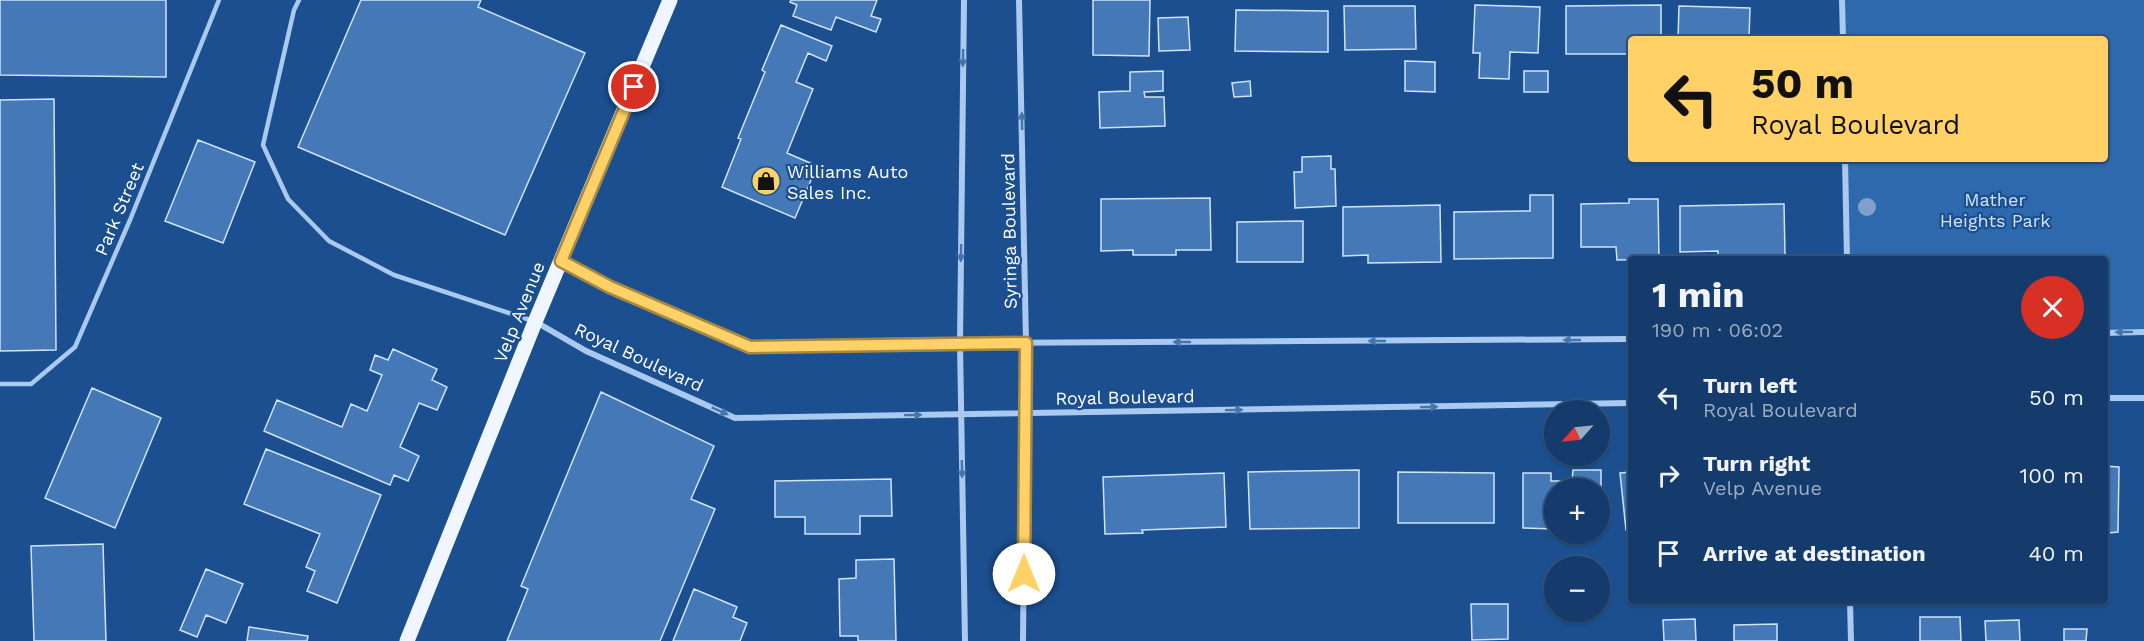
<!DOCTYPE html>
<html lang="en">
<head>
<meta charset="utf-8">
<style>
  :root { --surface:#143b6b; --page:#1d4271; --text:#f1f3f6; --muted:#9dadc1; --line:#33557e }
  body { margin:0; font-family:"Work Sans",sans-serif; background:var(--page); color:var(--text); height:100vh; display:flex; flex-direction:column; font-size:22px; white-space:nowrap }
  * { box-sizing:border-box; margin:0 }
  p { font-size:20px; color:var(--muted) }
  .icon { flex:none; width:33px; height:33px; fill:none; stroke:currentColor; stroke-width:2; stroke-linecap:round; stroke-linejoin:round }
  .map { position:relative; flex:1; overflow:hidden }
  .details { position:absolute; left:1628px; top:256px; width:480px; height:348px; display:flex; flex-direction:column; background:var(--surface); border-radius:6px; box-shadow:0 2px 4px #0004,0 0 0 2px var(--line) }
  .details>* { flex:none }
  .guide { position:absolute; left:1628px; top:36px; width:480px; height:126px; border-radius:6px; box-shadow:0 2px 4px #0004,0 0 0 2px var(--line); background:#ffd166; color:#111; overflow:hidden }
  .needle { width:39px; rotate:243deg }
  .buttons { position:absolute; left:1544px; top:400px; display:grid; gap:12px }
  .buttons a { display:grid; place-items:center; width:66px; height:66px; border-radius:50%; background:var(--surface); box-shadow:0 2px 4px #0004,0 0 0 2px var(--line); font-size:30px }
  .pin { position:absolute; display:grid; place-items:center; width:51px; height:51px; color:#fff; margin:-26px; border:3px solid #fff; border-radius:50%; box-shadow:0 2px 6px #0007 }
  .me { position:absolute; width:66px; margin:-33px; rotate:0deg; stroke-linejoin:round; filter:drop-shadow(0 0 4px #0008) }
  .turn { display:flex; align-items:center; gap:21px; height:126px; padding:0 24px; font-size:27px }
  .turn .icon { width:78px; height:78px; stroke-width:2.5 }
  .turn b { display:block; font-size:42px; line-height:51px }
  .round { display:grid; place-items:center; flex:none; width:63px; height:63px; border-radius:32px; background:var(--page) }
  .headline { display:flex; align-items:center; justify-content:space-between; height:102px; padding:0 24px }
  h1 { font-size:36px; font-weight:700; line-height:45px }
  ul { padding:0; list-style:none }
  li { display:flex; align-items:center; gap:18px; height:78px; padding:0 24px }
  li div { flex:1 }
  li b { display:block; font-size:22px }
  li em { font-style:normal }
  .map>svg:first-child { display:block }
  .green { fill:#2e69ad }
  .building { fill:#4478b7; stroke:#cfe3fa; stroke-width:1.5 }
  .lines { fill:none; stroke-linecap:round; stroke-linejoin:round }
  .service { stroke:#a9c9ee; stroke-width:4.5 }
  .minor { stroke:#a9c9ee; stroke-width:6 }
  .primary { stroke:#f0f6ff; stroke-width:15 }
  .tree { fill:#7ea0ca }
  .oneway { fill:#4674ac }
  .route-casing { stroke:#a68842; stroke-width:15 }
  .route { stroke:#ffd166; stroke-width:10 }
  .labels { text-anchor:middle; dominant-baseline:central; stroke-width:4.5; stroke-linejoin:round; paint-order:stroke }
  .poi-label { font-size:18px; fill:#fff; stroke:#1b4f8f; text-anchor:start }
  .park-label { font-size:18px; fill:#cfe3fa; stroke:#1b4f8f }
  .street-label { font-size:18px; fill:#fff; stroke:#1b4f8f }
</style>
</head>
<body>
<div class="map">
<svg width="2144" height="641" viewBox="0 0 2144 641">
  <rect width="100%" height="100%" fill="#1b4f8f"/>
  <path class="green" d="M1842 0H2144V332L2105 333 2104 260 1847 259 1845 159H2104V39H1843Z"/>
  <path class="building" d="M0 0H166V77L0 75Z
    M361 0H481L478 7 585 53 505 235 298 147Z
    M791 0H877L871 16 881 19 876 32 836 17 831 30 793 16 797 5 790 2Z
    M1093 0H1150L1149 56 1093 55Z
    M1475 5 1540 7 1538 53 1510 52 1509 79 1479 78 1480 53H1473Z
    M1661 5V39H1630V54H1566V6Z
    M1344 6H1415L1416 49 1345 50Z
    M1679 6 1750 8 1749 39H1678Z
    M1236 10 1328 11V52L1235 51Z
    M1188 17 1190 50 1159 51 1158 18Z
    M781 25 832 46 826 61 808 53 796 82 813 89 787 153 817 166 795 218 722 187 741 139 738 138 765 72 762 70Z
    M1405 61 1435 62V92L1405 91Z
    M1163 71V91L1144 92 1145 97H1164L1165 126 1100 128 1099 92 1130 91V72Z
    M1524 71H1548V92H1524Z
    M1250 81 1251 96 1234 97 1232 83Z
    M54 99 56 350 0 351V100Z
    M198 140 255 162 223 243 165 221Z
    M1331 156V169H1335L1336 206 1295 208 1294 172H1302V157Z
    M1530 195H1553V258L1454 259V212L1530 211Z
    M1210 198 1211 250H1176V255H1133V250L1101 251V199Z
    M1629 199H1658L1659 259 1617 260 1616 247H1581V204L1629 203Z
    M1784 204 1785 255 1718 257V251L1680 252V206Z
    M1440 205 1441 262 1368 263V255L1343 256V207Z
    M1303 221V262H1237V222Z
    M393 349 437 369 432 380 447 387 437 410 419 403 400 447 419 456 408 481 394 475 390 485 264 431 277 400 342 427 351 404 367 411 382 375 370 370 375 355 388 360Z
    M92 388 161 418 115 528 45 498Z
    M601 392 714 446 691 499 715 509 660 641H507L528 589 521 586Z
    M266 449 381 495 337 603 307 591 315 571 306 567 320 534 244 504Z
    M2104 466 2119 467 2118 532 2108 533V547H2104Z
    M1359 470V528L1250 529 1248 472Z
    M1573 470H1601V529H1599V489H1554V529L1523 528V473H1551V481H1572Z
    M1398 472 1494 473V523H1398Z
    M1630 472V529L1626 530 1620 473Z
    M1224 473 1226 527 1142 530 1143 533 1105 534 1103 477Z
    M891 479 892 516H860V534H805V517H775V481Z
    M103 544 106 641H34L31 546Z
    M894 559 896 641H858V636H840L839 579 856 578V560Z
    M206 569 243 584 226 623 206 615 197 637 180 630Z
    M694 589 737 607 733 617 747 623 740 641H673Z
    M1471 604H1508V639L1472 640Z
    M1920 617H1960L1961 641H1920Z
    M1695 619 1696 641H1664L1663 620Z
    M2019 620 2020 641H1986L1985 621Z
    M1777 624V641H1734V625Z
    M249 627 308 636 307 641H247Z
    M2064 629H2087L2086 641H2064Z"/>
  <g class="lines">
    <path class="service" d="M299 0 294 10 263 145 288 199 329 241 394 275 533 321
      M0 384H31L75 347 130 220 219 0"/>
    <path class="minor" d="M964 0 960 343 965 641
      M1019 0 1026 343 1023 641
      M1842 0 1843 39
      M1845 159 1847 260
      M561 261 610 287 750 347 960 343 1630 339
      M536 322 586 351 735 418 1630 403
      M2104 333 2144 332
      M2104 398H2144
      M1850 602 1851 641"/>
    <path class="primary" d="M407 641 535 322 670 0"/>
  </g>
  <circle class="tree" cx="1867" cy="207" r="9"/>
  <defs><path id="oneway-solid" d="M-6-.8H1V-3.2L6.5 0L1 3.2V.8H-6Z" transform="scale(1.5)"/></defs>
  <g class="oneway">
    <use href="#oneway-solid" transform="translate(963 58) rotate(91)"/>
    <use href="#oneway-solid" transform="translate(1022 121) rotate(-91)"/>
    <use href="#oneway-solid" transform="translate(961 253) rotate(91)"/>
    <use href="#oneway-solid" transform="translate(2124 332) rotate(179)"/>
    <use href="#oneway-solid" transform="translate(1572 340) rotate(180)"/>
    <use href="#oneway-solid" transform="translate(1377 341) rotate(180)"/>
    <use href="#oneway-solid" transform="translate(1182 342) rotate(180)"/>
    <use href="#oneway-solid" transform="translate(1429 407) rotate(-1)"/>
    <use href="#oneway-solid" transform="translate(1234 410) rotate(-1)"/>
    <use href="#oneway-solid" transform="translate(720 411) rotate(24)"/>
    <use href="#oneway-solid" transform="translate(913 415) rotate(-1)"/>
    <use href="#oneway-solid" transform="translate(962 469) rotate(89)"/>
  </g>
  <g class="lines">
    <g class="route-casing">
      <path id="route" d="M634 87 561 261 610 287 750 347 1026 343 1024 574"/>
    </g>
    <use href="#route" class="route"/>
  </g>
  <defs>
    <g id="shop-disc" transform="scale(1.5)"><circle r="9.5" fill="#ffd166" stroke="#1b4f8f"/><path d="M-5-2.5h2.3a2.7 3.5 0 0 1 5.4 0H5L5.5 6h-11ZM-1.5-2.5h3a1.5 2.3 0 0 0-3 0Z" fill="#111"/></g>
  </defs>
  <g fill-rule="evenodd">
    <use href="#shop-disc" x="766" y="181"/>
  </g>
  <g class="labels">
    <g class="poi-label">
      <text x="787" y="171">Williams Auto<tspan x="787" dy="21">Sales Inc.</tspan></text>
    </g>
    <g class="park-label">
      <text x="1995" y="199">Mather<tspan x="1995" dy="21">Heights Park</tspan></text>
    </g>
    <g class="street-label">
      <text transform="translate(119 209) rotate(-67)">Park Street</text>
      <text transform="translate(1009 231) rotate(-91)">Syringa Boulevard</text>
      <text transform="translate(519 312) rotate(-68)">Velp Avenue</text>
      <text transform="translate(639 357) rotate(25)">Royal Boulevard</text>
      <text transform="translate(1125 397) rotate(-1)">Royal Boulevard</text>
    </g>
  </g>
</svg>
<div class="buttons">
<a><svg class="needle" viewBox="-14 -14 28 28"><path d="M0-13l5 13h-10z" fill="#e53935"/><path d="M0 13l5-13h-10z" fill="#9dadc1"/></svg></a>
<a>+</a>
<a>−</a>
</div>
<div class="pin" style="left:634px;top:87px;background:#d93025"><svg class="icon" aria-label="arrive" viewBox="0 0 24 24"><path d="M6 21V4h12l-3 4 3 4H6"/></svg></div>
<svg class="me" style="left:1024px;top:574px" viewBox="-20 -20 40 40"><circle r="19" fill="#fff"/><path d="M0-13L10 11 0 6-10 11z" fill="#ffd166"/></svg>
<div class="guide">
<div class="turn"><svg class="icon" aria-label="left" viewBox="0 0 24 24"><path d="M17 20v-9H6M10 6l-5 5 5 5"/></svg><div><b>50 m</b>Royal Boulevard</div></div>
</div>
<section class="details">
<div class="headline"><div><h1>1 min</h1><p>190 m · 06:02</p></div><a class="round" style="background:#d93025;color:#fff"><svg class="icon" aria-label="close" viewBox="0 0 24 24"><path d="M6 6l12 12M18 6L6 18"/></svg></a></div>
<ul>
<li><svg class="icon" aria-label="left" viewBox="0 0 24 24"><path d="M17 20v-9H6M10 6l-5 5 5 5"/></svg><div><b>Turn left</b><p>Royal Boulevard</p></div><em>50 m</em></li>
<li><svg class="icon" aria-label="right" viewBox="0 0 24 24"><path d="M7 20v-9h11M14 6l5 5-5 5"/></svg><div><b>Turn right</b><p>Velp Avenue</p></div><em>100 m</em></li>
<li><svg class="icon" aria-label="arrive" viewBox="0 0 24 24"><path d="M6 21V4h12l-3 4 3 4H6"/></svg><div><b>Arrive at destination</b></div><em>40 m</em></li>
</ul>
</section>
</div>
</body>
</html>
